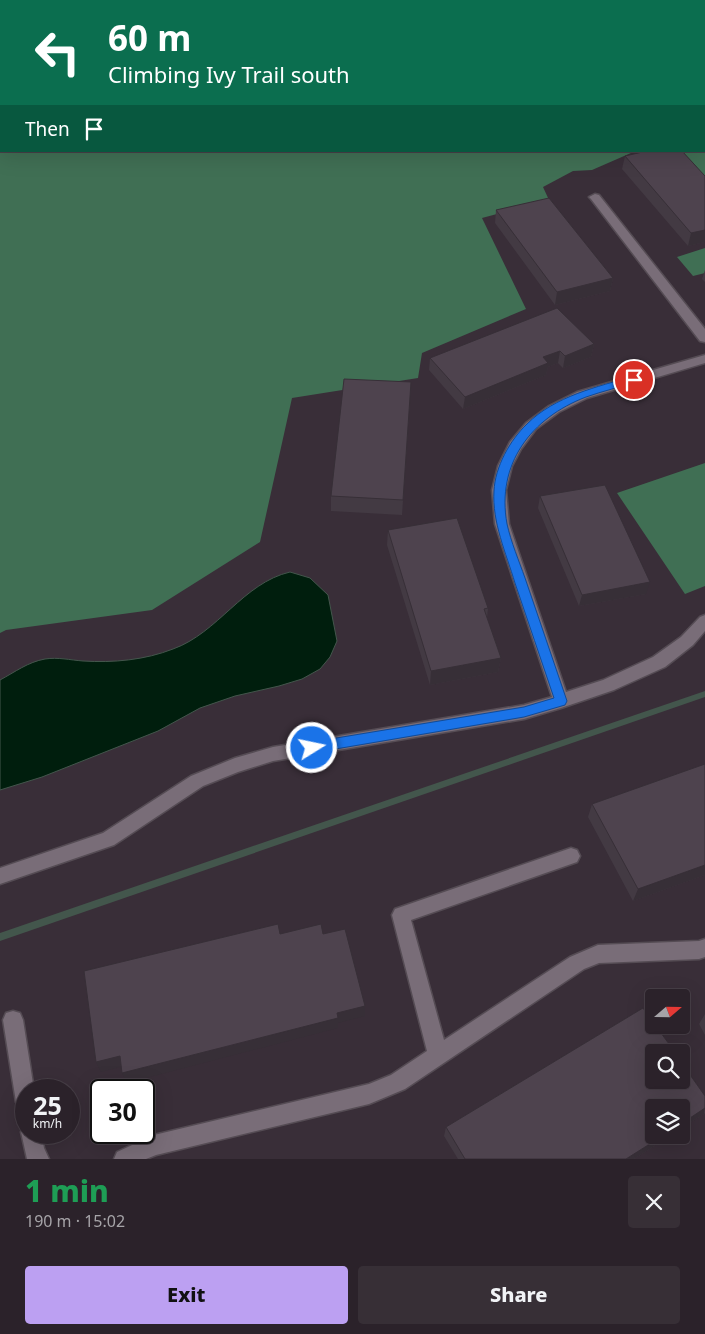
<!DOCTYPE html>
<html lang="en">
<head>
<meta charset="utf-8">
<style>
  :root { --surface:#2b222a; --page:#372f36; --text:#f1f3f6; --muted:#a6a4a8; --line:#473f47; --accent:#bca0f2 }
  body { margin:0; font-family:"Noto Sans",sans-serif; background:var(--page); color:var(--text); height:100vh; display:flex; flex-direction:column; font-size:19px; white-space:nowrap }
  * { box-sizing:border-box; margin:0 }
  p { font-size:16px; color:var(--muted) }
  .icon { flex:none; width:28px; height:28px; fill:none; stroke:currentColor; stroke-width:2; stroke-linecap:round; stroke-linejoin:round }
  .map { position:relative; height:1159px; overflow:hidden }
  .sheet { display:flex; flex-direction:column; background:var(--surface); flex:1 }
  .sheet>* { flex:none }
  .guide { position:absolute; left:0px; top:0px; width:705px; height:152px; box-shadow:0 5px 20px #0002,0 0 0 1px var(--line); background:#0b6e4f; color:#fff; overflow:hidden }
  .needle { width:32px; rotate:70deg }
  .fabs { position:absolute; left:645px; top:989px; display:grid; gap:10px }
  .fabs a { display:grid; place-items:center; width:45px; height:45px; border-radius:5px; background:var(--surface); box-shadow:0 5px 20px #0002,0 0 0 1px var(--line); font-size:25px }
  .speed { position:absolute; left:15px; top:1079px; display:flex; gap:10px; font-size:25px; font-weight:700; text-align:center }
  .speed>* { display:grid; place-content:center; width:65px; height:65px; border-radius:50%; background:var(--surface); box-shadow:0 5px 20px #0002,0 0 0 1px var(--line); line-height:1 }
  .speed small { font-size:12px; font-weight:400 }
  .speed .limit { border:2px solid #111; border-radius:8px; background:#fff; color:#111 }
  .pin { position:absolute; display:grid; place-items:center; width:42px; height:42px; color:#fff; margin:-21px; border:2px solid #fff; border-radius:50%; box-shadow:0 1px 5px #0007 }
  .me { position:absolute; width:55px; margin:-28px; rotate:80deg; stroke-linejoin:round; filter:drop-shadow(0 0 4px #0008) }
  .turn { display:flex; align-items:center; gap:18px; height:105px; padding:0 25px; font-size:22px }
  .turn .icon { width:65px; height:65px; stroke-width:2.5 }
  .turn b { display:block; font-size:35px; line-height:42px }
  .then { display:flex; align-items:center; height:48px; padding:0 25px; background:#0003; gap:10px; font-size:19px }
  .round { display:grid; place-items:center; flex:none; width:52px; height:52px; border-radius:5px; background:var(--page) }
  .overview { display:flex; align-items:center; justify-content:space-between; height:85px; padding:0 25px }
  h1 { font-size:30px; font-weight:800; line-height:38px; color:#1e9e55 }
  .primary-button { display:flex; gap:10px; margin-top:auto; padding:10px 25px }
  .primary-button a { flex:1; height:58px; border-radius:5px; background:var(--accent); color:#111; font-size:20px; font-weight:800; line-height:58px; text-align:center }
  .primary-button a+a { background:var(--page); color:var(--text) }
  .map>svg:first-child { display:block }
  .forest { fill:#406f54 }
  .water { fill:#001e0d; stroke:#43564c }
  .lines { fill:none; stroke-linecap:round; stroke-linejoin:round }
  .stream { fill:#43564c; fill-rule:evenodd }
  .street-casing { stroke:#554c54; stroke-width:3 }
  .street { fill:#796d78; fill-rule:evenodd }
  .wall { fill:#433a43 }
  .shaded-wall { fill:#372f37 }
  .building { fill:#4e434e; stroke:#372f37 }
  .route { fill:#1a73e8; stroke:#114b97 }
</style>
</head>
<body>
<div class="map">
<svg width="705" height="1159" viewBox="0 0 705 1159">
  <rect width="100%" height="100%" fill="#392e38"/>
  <path class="forest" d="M0 0H188L1 1V15Z
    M0 90 1 151H665L631 153 592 170 573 171 543 187 549 200 482 218 526 309 422 353 418 378 292 398 260 542 152 610 6 630 0 633Z
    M704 101 705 102V179L679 151H704Z
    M705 248V273L693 276 677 257Z
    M705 463V586L685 594 617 493Z"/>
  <path class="water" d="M290 572 310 578 328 595 337 641 330 657 320 669 302 679 279 686 235 696 200 708 158 731 42 777 0 790V680C15 672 28 662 45 659 58 657 70 660 83 661 113 663 145 660 173 649 218 633 243 583 290 572Z"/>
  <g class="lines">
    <path class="stream" d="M705 691V697L0 941V933Z"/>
    <g class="street-casing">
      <path id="street" d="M359 0H369L370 1H360Z
        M0 23H1V29H0Z
        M595 194 599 195 705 329V342L700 341 591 199 589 197Z
        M705 355V363L587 398 559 412 536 429 521 449 512 466 506 490 509 524 566 692 603 680 653 657 681 637 700 617 705 615V631L693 645 665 667 614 690 561 708 524 719 273 761 238 772 203 786 114 845 0 884V868L103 833 191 776 235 758 273 747 524 705 552 697 495 524 492 490 498 466 510 442 526 423 549 406 577 392Z
        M571 848 577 850 580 856 577 862 411 920 444 1040 570 957 598 945 699 941 705 939V957L699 959 599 963 584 969 405 1089 369 1104 156 1155 146 1159H114L117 1152 154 1135 369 1084 391 1075 427 1051 392 915 395 909Z
        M13 1011 20 1013 23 1020 34 1090H26V1112L19 1109 16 1102 3 1020 6 1013Z
        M26 1124V1132H41L44 1148 49 1159H27L21 1132Z"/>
    </g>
    <use href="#street" class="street"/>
  </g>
  <path class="wall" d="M511 0H563L564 1H511Z
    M575 0H629L630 1H576Z
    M639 0H681L674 1H640Z
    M0 46H1V74H0Z
    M625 156 705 242 688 246 622 169Z
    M496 210 613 278 610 291 555 305 495 223Z
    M705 270V282L702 279Z
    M594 344 591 357 563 368 558 363 548 367 546 375 463 409 429 370 430 358Z
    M410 398 402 515 331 511V496Z
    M540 496 646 594 579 606 538 508Z
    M388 530 488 608 487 618 501 658 498 672 430 685 387 545Z
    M705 764V875L633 901 588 817 592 804Z
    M643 1008 654 1023V1025H655L675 1052H654V1080H681V1062L705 1096V1113L704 1114 681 1128V1108H654V1135H671L634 1159H458L444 1136 446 1127Z
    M705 1014V1035L699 1024Z"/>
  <path class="shaded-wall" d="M647 0H681L674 1H647Z
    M704 62H705V70H704Z
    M705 230V242L688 246 691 233Z
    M613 278 610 291 555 305 557 292Z
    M594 344 591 357 563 368 565 356Z
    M560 351 558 363 548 367 546 375 463 409 465 397 543 357Z
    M650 582 646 594 579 606 582 595Z
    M501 658 498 672 430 685 431 671Z
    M705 865V875L633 901 638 889Z
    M365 1006V1016L338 1023V1028L127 1083 122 1073Z
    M120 1056 124 1066 101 1072 96 1062Z
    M705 1108 704 1114 681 1128V1124Z
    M664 1135H671L634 1159H626Z"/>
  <path class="building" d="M316 0H334L335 1H309Z
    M408 0H468L469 1H409Z
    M518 0H563L564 1H519Z
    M584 0H629L630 1H585Z
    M704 38H705V62H704Z
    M0 46H1V63L0 66Z
    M647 151H682L705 176V230L691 233 625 156Z
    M549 198 613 278 557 292 496 210Z
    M557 308 594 344 565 356 560 351 543 357 548 363 465 397 430 358Z
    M344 379 411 382 403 500 331 496Z
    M605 485 650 582 582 595 540 496Z
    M457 518 488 608 484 609 501 658 431 671 388 530Z
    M705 764V865L638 889 592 804Z
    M278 924 280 934 321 924 323 934 345 929 365 1006 337 1013 338 1018 122 1073 120 1056 96 1062 84 971Z
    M643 1008 654 1023V1025H655L675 1052H654V1080H681V1062L705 1096V1108L681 1124V1108H654V1135H664L626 1159H465L446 1127Z"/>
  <path class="route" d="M634 376 639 380 637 382C620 387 603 391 586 397 531 418 496 464 507 524 511 542 519 561 525 578 539 619 553 660 567 701L565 705 524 717 312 753 307 752 305 748 307 744 312 742 524 707 554 698C541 660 528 621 515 583 506 553 492 522 494 491 495 467 510 440 527 424 555 396 597 387 634 376Z"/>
</svg>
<div class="fabs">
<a><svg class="needle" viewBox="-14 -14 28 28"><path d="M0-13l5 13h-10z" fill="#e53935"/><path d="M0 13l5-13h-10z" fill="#a6a4a8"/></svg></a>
<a><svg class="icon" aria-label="search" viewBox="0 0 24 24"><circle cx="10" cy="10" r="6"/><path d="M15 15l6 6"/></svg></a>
<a><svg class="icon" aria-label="layers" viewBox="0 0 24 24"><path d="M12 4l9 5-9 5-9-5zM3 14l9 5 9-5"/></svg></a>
</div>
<div class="speed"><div>25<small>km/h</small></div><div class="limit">30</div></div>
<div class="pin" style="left:634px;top:380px;background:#d93025"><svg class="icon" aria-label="arrive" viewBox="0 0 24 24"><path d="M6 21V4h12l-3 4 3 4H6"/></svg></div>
<svg class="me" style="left:312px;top:748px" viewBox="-20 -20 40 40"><circle r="17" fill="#1a73e8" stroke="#fff" stroke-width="3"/><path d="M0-11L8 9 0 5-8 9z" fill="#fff"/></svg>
<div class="guide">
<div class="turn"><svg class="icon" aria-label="left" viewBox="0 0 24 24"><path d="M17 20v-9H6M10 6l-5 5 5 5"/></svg><div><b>60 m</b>Climbing Ivy Trail south</div></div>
<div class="then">Then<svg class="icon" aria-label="arrive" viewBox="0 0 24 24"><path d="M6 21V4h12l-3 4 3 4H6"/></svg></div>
</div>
</div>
<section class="sheet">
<div class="overview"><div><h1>1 min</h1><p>190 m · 15:02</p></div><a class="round"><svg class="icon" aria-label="close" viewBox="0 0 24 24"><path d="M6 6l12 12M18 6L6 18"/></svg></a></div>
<div class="primary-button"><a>Exit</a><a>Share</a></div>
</section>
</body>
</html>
